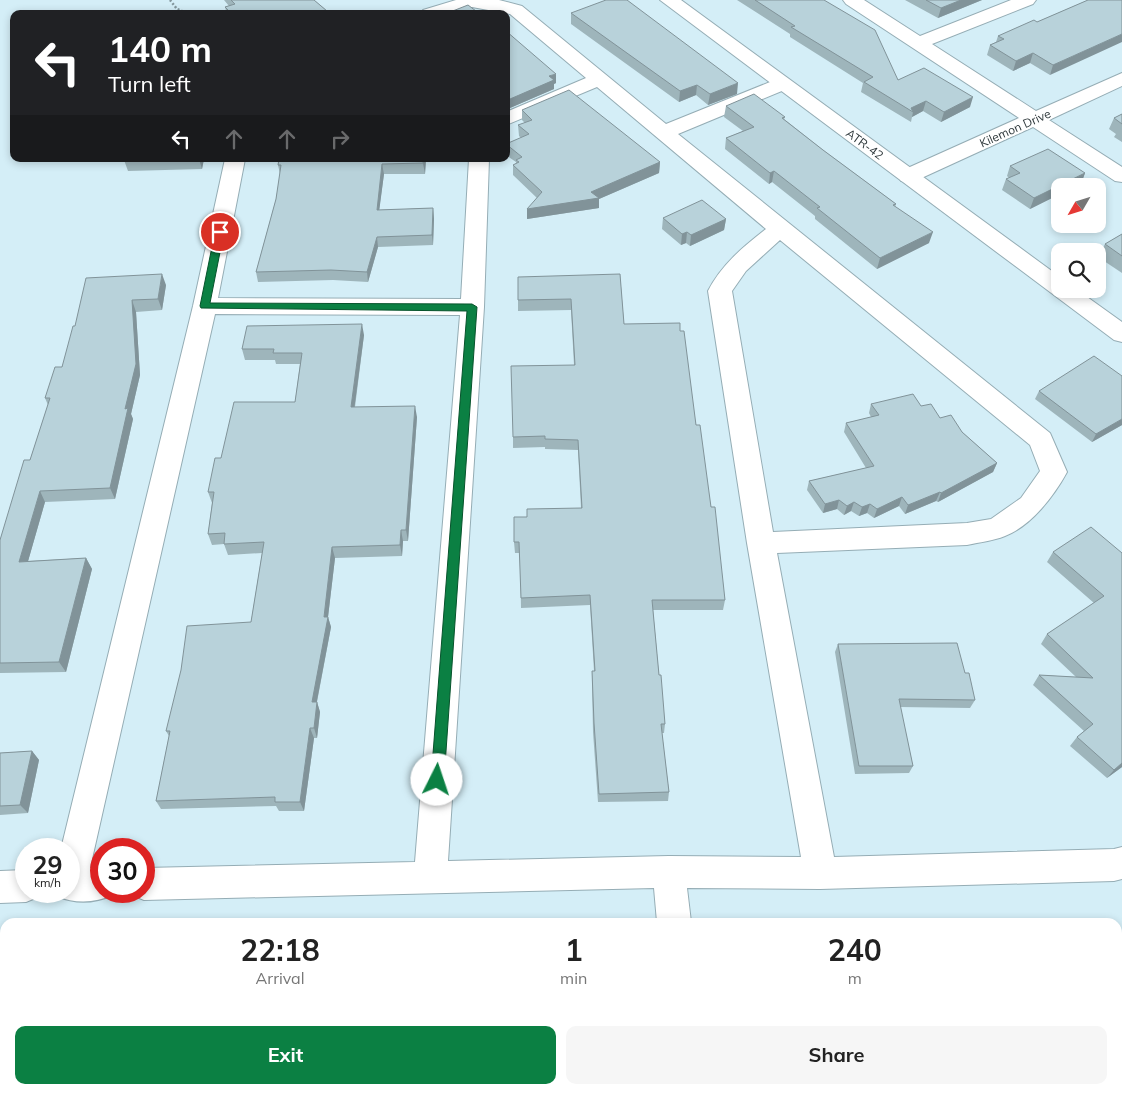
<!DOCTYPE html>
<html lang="en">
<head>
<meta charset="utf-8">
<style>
  :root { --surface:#fff; --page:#f6f6f6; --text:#222; --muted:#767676; --accent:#0b8043 }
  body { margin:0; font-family:Mulish,sans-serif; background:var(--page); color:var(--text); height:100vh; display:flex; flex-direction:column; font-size:19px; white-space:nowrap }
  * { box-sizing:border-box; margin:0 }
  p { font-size:16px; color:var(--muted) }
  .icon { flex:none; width:28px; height:28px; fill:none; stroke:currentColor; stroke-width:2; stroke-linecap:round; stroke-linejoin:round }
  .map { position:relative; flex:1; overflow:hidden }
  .side { position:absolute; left:0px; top:918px; width:1122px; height:176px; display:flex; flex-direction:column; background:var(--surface); border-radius:15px 15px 0 0; box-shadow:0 2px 8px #0003 }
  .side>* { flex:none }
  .top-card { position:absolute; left:10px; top:10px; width:500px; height:152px; border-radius:10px; box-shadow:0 2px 8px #0003; background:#202124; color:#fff; overflow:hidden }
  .needle { width:32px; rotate:231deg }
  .buttons { position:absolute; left:1051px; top:178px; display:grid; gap:10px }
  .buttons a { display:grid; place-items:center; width:55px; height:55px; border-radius:10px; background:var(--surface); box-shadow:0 2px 8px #0003; font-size:25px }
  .speed { position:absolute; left:15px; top:838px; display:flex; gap:10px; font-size:25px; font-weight:700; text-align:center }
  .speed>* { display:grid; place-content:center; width:65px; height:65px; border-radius:50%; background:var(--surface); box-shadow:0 2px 8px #0003; line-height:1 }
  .speed small { font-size:12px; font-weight:400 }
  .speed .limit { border:8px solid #d22; background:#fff; color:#111 }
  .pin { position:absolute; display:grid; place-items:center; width:42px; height:42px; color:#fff; margin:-21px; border:2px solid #fff; border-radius:50%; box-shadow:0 1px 5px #0007 }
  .me { position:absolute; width:55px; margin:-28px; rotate:4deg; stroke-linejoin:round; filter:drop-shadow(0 0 4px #0008) }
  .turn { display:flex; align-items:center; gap:18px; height:105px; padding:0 15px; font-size:22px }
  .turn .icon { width:65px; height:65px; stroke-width:2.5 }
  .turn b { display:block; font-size:35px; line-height:42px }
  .lanes { display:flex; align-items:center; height:48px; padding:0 15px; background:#0003; justify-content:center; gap:25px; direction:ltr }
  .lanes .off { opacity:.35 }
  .eta { display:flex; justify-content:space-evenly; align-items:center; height:85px; text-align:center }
  .eta b { font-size:30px; font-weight:700; line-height:35px }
  .primary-button { display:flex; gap:10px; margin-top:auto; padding:10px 15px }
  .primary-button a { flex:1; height:58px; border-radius:10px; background:var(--accent); color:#fff; font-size:20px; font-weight:700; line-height:58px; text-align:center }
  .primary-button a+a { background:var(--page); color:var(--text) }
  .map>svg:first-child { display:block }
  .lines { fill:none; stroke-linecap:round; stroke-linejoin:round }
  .minor-casing { stroke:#95adb5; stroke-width:2 }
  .tertiary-casing { stroke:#95adb5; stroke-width:2 }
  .path { stroke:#84979d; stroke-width:2.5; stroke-dasharray:2 2; stroke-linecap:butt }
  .minor { fill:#fff; fill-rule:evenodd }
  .tertiary { fill:#fff; fill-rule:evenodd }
  .wall { fill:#9eb5bb }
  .shaded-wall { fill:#819399 }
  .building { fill:#b8d2da; stroke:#819399 }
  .route { fill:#0b8043; stroke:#07532c }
  .labels { text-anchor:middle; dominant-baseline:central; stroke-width:4; stroke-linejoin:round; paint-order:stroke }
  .far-street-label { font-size:12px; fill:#2d373a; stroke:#fff }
</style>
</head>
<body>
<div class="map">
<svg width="1122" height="1093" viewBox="0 0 1122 1093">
  <rect width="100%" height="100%" fill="#d4eef7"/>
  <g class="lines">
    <g class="minor-casing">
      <path id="minor" d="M456 0H499L522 6 666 124 775 80 782 78 789 80 792 84 789 88 678 134 1050 433 1067 472C1054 496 1031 526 1005 536 993 541 980 542 967 545L777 553 834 857 1114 849 1122 847V879L1114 881 820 889 687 888 691 922H657L654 888 144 900 132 895 130 891H144V868L415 862 460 315 215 314 90 868H101V891H115L113 895C95 903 75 904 57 896L55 891H69V849H61L193 306 225 159H245L218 298 461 299 469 159H489L484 307 448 861 669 856 801 857 747 543 708 291C722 264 743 247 766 229L597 87 506 125V112L586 78 510 14 472 7 449 14H420L423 10ZM780 240 1030 445 1040 471 1021 498 991 519 967 523 773 532 732 291 746 271Z
        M843 0H864L920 36 1011 0H1036L1033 4 932 44 1036 111 1122 73V86L1049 120 1122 167V182L1115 181 1033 127 915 181 908 182 901 181 898 176 901 171 1019 118 846 4Z
        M26 870V891H40L38 897 26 902 0 903V871Z
        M673 1089H709L710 1093H672Z"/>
    </g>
    <g class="tertiary-casing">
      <path id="tertiary" d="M660 0H681L1060 277V289H1076L1122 322V342L1114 340Z"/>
    </g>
    <path class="path" d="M170 0 177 9 189 14"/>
    <use href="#minor" class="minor"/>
    <use href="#tertiary" class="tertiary"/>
  </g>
  <path class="wall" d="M224 0H314L327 11V14H227L225 7 229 6Z
    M737 0H824L898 80 970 107 941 122 923 111 912 117 911 122 861 92 863 83 790 37V34Z
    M905 0H982L938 18Z
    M1088 0 1050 75 1030 63 1013 71 987 55 990 45 996 42 998 36 1037 22Z
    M571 13 737 94 708 105 696 95 679 102 571 24Z
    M506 31 556 83 554 84V89L510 108 506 104Z
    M726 106 785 117 784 119 823 150 896 204 895 207 929 243 877 269 815 219V216L772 182 769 184 725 149 726 138 743 131 724 117Z
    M522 110 660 162 659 173 599 199V208L527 219 537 198 513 175V165L516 163V162L506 155V144L521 138 519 136 518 125 525 123 522 120Z
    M1122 114V142L1114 137 1116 134 1109 129 1114 118Z
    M204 159 202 169 128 171 124 160Z
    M279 159H426L425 174H384L379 210 433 208 434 219 433 245 378 247 368 282 333 280 258 282 256 272 276 199 280 174 278 165Z
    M1010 166 1085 173 1081 184 1075 186H1060V194L1030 209 1002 190 1006 179 1009 178 1007 176Z
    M663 218 726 219 724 230 690 246 686 243 681 245 662 229Z
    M1122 234V273L1098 257 1105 244Z
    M620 274 624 324 680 331 696 425 711 507 725 600 723 610H653L659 675 665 724 664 733H662L669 792 668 801 598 802 593 732 592 680V671H594L590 605 521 608 520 553H515L514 542 527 517 581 508 578 450 545 449V447L513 448V437L574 365 571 310 518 311V300Z
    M166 285 162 310 136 312 140 375 131 414 133 419 115 499 45 502 28 561 86 558 92 569 66 672 0 673V540L30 460 48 405 45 398 62 367 75 326Z
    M364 335 355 407 417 417 408 541H403L402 556 335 558 328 617 331 627 317 702 320 712 317 738H314L304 811H279L276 806 161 809 156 801 169 736 166 731 251 622 262 553 228 555 224 544 212 545 208 534 212 503 208 492 221 458 295 402 300 364H276L275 360H245L242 349Z
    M1039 391 1122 425 1092 442 1035 399Z
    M871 404 921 406 962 432 997 463 993 472 938 502 936 501 905 514 899 506 874 518 867 513 859 516 851 511 844 515 837 509 823 513 807 490 809 481 866 468 844 432 846 423 871 417 869 413Z
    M1053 552 1122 553V767L1107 778 1070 746 1077 737 1084 731 1033 685 1039 675 1076 677 1041 644 1047 634 1094 603 1047 562Z
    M838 644 965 673 975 700 970 708 900 707 913 766 909 773 855 774 835 652Z
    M32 751 39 760 28 813 0 815V753Z
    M845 1089H1118L1122 1093H846Z"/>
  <path class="shaded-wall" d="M961 0H982L938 18 941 8Z
    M1122 34V42L1050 75 1053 65Z
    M1033 53 1030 63 1013 71 1016 61Z
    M556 74V83L554 84V89L510 108V99L549 76Z
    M738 83 737 94 708 105 710 94Z
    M697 85 696 95 679 102 680 91Z
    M973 97 970 107 941 122 944 112Z
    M926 101 923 111 912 117 913 112 911 108Z
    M199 159H204L202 169Z
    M424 159H426L425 174 423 163Z
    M660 162 659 173 599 199V208L527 219V209L591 192Z
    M382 164 384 174 378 220 377 210Z
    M774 171 772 182 769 184 770 173Z
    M1085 173 1081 184 1075 186H1060V194L1030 209 1034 198Z
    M433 208 434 219 433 245 432 235Z
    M726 219 724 230 690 246 691 235Z
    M687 232 686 243 681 245 682 234Z
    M933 232 929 243 877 269 880 258Z
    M377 237 378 247 368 282 367 272Z
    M162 274 166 285 162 310 158 299Z
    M132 300 136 312 140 375 131 414 133 419 115 499 110 488 125 409Z
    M362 324 364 335 353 418 351 407Z
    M415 406 417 417 408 541 406 530Z
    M1122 419V425L1092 442 1096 434Z
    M997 463 993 472 938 502 941 493Z
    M40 491 45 502 25 572 19 562Z
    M940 492 936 501 905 514 908 505Z
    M902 497 899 506 874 518 877 509Z
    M839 500 837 509 823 513 825 504Z
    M854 502 851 511 844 515 847 506Z
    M870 504 867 513 859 516 862 507Z
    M401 530 403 541 402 556 400 545Z
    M332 547 335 558 328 617 331 627 315 711 312 702 324 617Z
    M86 558 92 569 66 672 59 662Z
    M317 702 320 712 317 738 314 728Z
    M310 728 314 738 304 811 300 802Z
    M32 751 39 760 28 813 20 805Z
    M1122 763V767L1107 778 1114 770Z
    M37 1089H47L46 1093H37Z"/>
  <path class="building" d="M231 0H314L327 11 320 14H232L225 7 235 4Z
    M606 0H627L738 83 710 94 697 85 680 91 571 13Z
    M755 0H824L875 30 898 80 924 68 973 97 944 112 926 101 911 108 913 112 864 82 873 77 791 27 795 26Z
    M926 0H961L941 8Z
    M1088 0H1122V34L1053 65 1033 53 1016 61 990 45 1004 39 998 36 1034 20 1037 22Z
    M468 5 480 14 483 12 485 14H445Z
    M506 31 556 74 549 76 554 80 510 99 506 95Z
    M569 90 660 162 591 192 599 198 527 209 542 192 513 165 519 162 516 160 522 157 506 144 529 134 518 125 532 120 522 110Z
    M754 94 785 117 782 118 823 150 896 204 893 205 933 232 880 258 817 208 820 207 774 171 770 173 726 138 754 127 726 106Z
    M1122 114V124L1114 118Z
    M1048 149 1085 173 1034 198 1006 179 1020 173 1010 166Z
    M124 159H195L124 160Z
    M279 159H424L423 163 382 164 377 210 433 208 432 235 377 237 367 272 331 270 256 272 276 199 281 165H278Z
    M702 200 726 219 691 235 687 232 682 234 663 218Z
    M1122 234V256L1105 244Z
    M162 274 158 299 132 300 136 364 125 409 128 408 110 488 40 491 19 562 86 558 59 662 0 663V540L24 460H30L50 398H45L55 367H62L73 326H75L86 278Z
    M620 274 624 324 680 323V331H684L696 425H700L711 507H715L725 600H652L659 675H661L665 724H661L669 792 599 794 594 723 592 671H595L590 595 521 598 519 542H514V517H527V509L582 508 578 440 545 439V436L513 437 511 366 575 365 571 299 518 300V277Z
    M362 324 351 407 415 406 406 530H401L400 545 332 547 324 617H328L312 702H317L314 728H310L300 802H275V797L156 801 170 731H166L181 670 187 626 251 622 264 542 224 544 225 533 208 534 214 492H208L215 458H221L234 402H295L302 353H273L274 349H242L247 326Z
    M1094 356 1122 376V419L1096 434 1039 391Z
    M913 394 921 406 931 404 940 418 951 415 962 432 997 463 941 493 940 492 908 505 902 497 877 509 870 504 862 507 854 502 847 506 839 500 825 504 809 481 874 466 846 423 879 415 871 404Z
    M1091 527 1122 553V763L1114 770 1077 737 1093 724 1039 675 1093 678 1047 634 1104 596 1053 552Z
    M957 643 965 673H969L975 700 899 699 913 766H859L838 644Z
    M32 751 20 805 0 806V753Z
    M1118 948H1122V1093H852L851 1089H1118Z
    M5 1069V1089H37V1093H0V1070Z
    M182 1089H636V1093H182Z"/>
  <path class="route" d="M220 229 224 232 210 303 472 304 477 307 444 780 442 784 437 786 433 784 431 780 467 311 201 308 200 306 215 232Z"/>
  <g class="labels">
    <g class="far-street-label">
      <text transform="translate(1015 128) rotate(-24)">Kilemon Drive</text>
      <text transform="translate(865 144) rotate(36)">ATR-42</text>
    </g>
  </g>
</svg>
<div class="buttons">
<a><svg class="needle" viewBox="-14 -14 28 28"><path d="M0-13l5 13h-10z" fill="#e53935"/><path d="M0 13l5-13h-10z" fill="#767676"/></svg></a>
<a><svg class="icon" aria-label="search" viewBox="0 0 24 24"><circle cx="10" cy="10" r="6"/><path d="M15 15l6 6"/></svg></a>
</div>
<div class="speed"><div>29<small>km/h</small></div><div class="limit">30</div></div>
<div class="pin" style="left:220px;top:232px;background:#d93025"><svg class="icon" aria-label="arrive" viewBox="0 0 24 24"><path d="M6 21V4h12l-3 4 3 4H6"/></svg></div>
<svg class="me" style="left:437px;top:780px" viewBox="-20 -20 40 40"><circle r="19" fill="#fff"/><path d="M0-13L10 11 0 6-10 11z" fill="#0b8043"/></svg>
<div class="top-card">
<div class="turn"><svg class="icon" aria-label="left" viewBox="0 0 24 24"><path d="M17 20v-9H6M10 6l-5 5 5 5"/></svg><div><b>140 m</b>Turn left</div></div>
<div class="lanes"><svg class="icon" aria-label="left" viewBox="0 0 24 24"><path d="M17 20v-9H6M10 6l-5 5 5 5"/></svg><svg class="icon off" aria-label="ahead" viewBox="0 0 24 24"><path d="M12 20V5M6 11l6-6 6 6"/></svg><svg class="icon off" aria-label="ahead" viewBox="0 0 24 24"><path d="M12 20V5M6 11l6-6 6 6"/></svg><svg class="icon off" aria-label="right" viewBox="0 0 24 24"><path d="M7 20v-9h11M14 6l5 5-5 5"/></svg></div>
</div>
<section class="side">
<div class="eta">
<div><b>22:18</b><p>Arrival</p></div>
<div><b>1</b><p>min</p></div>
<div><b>240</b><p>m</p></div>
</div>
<div class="primary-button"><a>Exit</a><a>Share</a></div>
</section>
</div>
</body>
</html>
